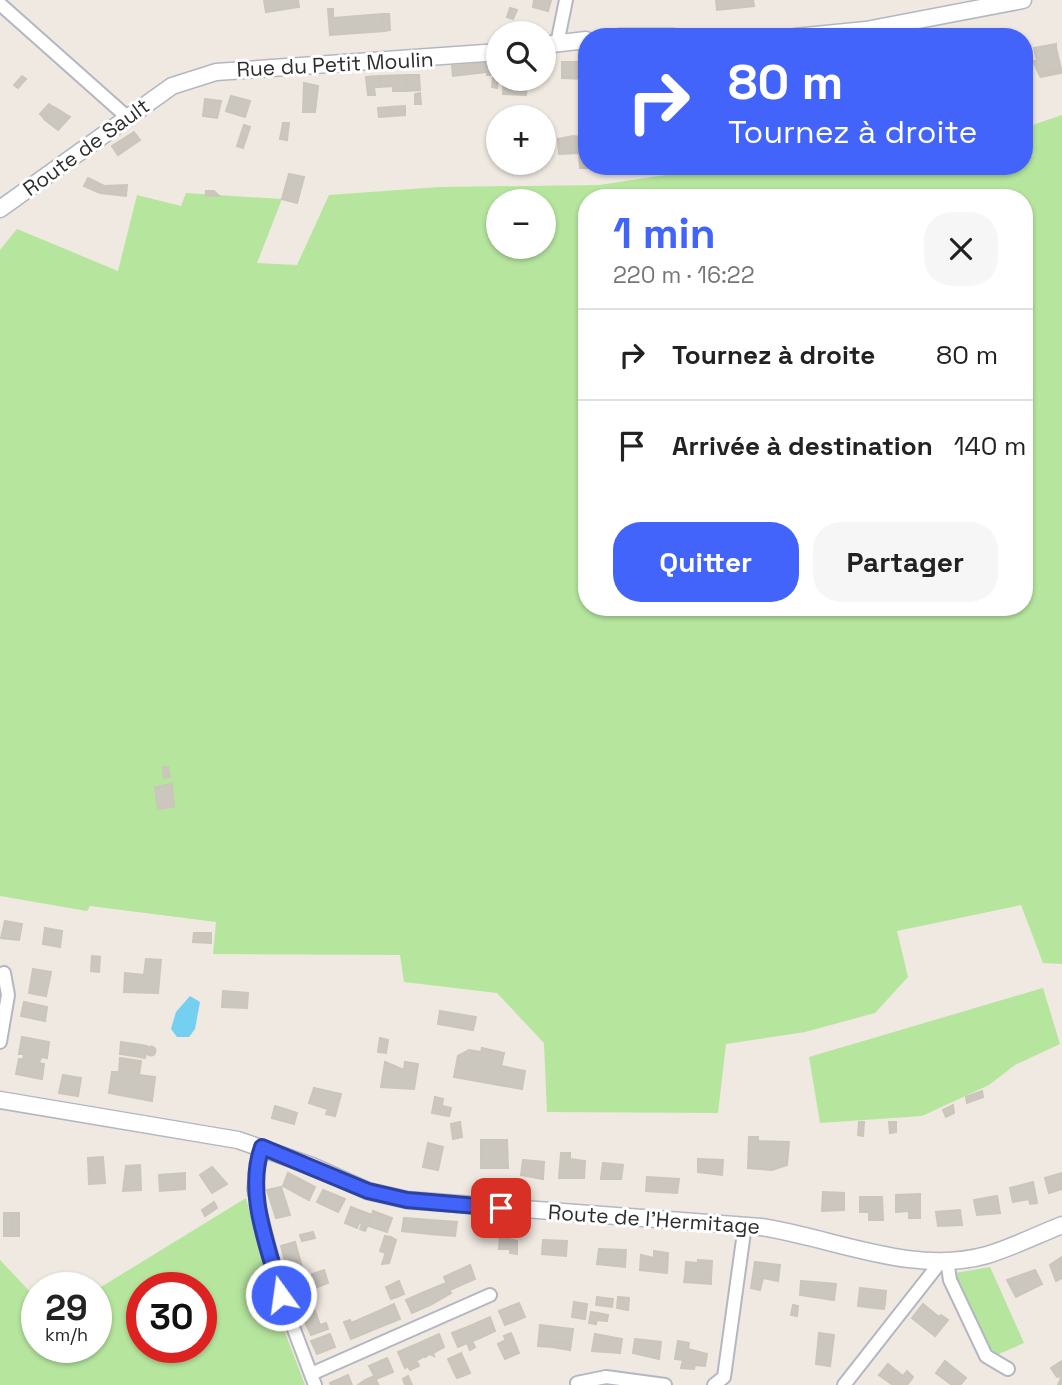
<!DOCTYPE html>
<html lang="fr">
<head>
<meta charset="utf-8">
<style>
  :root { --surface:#fff; --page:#f6f6f6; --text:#222; --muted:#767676; --line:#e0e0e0; --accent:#4264fb }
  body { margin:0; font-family:"Space Grotesk",sans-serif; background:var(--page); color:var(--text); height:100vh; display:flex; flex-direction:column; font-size:26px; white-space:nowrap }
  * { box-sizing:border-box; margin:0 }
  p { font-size:23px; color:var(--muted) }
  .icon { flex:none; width:38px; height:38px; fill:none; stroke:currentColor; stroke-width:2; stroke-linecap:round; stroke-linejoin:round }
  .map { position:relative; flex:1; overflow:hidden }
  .side { position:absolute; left:578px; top:189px; width:455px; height:427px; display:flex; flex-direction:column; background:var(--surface); border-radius:28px; box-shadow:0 2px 5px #0004 }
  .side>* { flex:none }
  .guide { position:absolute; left:578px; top:28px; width:455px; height:147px; border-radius:28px; box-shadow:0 2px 5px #0004; background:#4264fb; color:#fff; overflow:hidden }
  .fabs { position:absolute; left:486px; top:21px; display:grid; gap:14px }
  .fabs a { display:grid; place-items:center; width:70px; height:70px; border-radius:50%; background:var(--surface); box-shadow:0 2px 5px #0004; font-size:35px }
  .speed { position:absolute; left:21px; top:1272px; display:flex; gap:14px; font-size:35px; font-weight:700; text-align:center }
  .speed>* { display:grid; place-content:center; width:91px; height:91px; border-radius:50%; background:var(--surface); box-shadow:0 2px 5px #0004; line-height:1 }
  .speed small { font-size:18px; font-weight:400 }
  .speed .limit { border:10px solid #d22; background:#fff; color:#111 }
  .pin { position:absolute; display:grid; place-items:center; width:60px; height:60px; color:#fff; margin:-30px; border-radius:14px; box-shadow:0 4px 10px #0006 }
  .me { position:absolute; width:77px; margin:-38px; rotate:346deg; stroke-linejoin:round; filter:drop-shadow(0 0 5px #0008) }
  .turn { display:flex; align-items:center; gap:24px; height:147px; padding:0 35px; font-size:32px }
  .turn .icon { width:91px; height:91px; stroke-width:2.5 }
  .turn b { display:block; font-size:49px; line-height:60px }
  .round { display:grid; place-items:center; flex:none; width:74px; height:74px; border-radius:28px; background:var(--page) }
  .head { display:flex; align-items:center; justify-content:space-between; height:119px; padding:0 35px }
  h1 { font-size:42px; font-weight:700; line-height:52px; color:var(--accent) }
  .cta { display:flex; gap:14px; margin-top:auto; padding:14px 35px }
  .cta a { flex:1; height:80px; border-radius:28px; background:var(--accent); color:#fff; font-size:28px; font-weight:700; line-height:80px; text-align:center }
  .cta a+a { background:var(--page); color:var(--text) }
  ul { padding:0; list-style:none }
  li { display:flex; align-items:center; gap:21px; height:91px; padding:0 35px; border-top:2px solid var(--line) }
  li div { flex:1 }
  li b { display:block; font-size:26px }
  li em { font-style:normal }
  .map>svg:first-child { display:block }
  .green { fill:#b6e59e; fill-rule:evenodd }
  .water { fill:#75cff0 }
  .building { fill:#cbc7bf; stroke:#cbc5ba; stroke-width:2 }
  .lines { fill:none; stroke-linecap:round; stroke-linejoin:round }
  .minor-casing { stroke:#b4b7c1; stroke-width:16 }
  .tertiary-casing { stroke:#b4b7c1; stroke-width:19 }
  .minor { stroke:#fff; stroke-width:12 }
  .tertiary { stroke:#fff; stroke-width:16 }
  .route-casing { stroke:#2b41a3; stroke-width:18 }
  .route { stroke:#4264fb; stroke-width:12 }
  .labels { text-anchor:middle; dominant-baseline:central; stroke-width:6; stroke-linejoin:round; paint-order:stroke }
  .street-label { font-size:21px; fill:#2e2e2e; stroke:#fff }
</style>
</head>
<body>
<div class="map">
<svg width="1062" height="1385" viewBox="0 0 1062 1385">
  <rect width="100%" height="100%" fill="#efe9e1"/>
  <path class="green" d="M1062 115V964L1043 963 1021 905 897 931 908 977 875 1013 805 1032 726 1044 718 1113 547 1112 544 1043 497 993 404 982 400 955 213 954 216 922 90 906 87 911 0 896V250L17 229 118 271 137 195 181 206 186 193 282 199 257 263 297 265 329 195 440 187 599 185 726 166H1024V128ZM586 198H1024V607H586ZM499 201H544V247H499Z
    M1043 988 1060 1044 1015 1065 989 1085 922 1116 820 1123 809 1057Z
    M246 1198 272 1298 305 1385H0V1260L37 1299V1348H96V1290ZM201 1288V1348H142V1288Z
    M990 1267 1024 1343 992 1357 953 1278 955 1273Z"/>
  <path class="water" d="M190 996 200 1002 195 1029 189 1037H177L171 1029 176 1012Z"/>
  <path class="building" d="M264 0H298L299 7 266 12Z
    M534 0H551L548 11 533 7Z
    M716 0H753L754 6 717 10Z
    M510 8 517 10 513 19 507 17Z
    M328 9H333V18L382 14 384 31 330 35Z
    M382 14H389L390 30 384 31Z
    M1056 44V48L1035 52 1034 48Z
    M1056 48 1061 69 1040 76 1033 61H1037L1035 52Z
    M497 62 498 74 487 75V72L453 76 452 66Z
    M562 62H586V79L562 78Z
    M1061 69V73L1040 77 1047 72Z
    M406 75 407 91H393V86L380 87 379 76Z
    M406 75H419L420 90 407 91Z
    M22 76 26 79 18 88 14 85Z
    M379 76 380 87H374L375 95H368L366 77Z
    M493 77 498 78 497 88 492 87Z
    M504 79H528L526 95 503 94Z
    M304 83 318 86 315 112H303Z
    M420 93 421 104H415V94Z
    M231 96 250 101 245 117 226 111Z
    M205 99 221 101 217 118 203 116Z
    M49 104 54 108 44 118 40 114Z
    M405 106V115L392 116 391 107Z
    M54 107 70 117 58 130 44 119Z
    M391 107 392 116 379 117 378 108Z
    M283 123H289L287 140 280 139Z
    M244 125 250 127 247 136 241 134Z
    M134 132 140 140 118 155 112 146Z
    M241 134 247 136 243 148 237 146Z
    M573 136 586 138V166L594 168H580L579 153 559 154 558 139Z
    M289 174 304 177 297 203 282 199Z
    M88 178 104 186 127 185 126 196 100 193 84 186Z
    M206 191H214L219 196H206Z
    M163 767H168L170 777 164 778Z
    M172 784 174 807 158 809 155 787Z
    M5 921 22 924 19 940 1 938Z
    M45 928 62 931 60 947 43 944Z
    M194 933H211V943L193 942Z
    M92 956 100 957 99 972 91 971Z
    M146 959 161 960 158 993 124 992 125 973 144 975Z
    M33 969 51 972 46 996 29 993Z
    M223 991 248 993 247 1008 222 1007Z
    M24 1002 47 1007 45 1021 21 1016Z
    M440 1011 476 1017 473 1030 438 1024Z
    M22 1037 49 1042 47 1058 41 1057 39 1063 44 1064 42 1079 16 1074 19 1059 23 1060 24 1054H19Z
    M380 1038 388 1040 386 1053 378 1052Z
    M121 1042 135 1044 134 1056 120 1054Z
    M135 1044 147 1046 145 1058 134 1056Z
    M146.5 1051a4.5 4.5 0 1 1 9 0a4.5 4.5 0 1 1-9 0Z
    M482 1048 504 1053 501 1066 525 1071 522 1089 454 1077 458 1056 469 1050 481 1052Z
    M120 1058 141 1061 139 1075 155 1077 152 1101 109 1093 112 1072H119Z
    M385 1062 404 1070 405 1062 418 1064 414 1089 381 1087Z
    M63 1075 81 1078 78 1096 59 1093Z
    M314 1088 341 1094 335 1116 326 1114 328 1109 309 1103Z
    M982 1091 983 1097 967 1103 966 1097Z
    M435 1097 443 1099 442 1106 451 1108 449 1116 432 1113Z
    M953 1105 954 1113 946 1117 943 1110Z
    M275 1106 297 1113 294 1124 272 1118Z
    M460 1122 462 1137 453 1139 451 1124Z
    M859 1122H864L863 1136 858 1135Z
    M889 1122H896V1132L890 1133Z
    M749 1137H758V1141L789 1142 787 1165 772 1170 748 1168Z
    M481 1140H507L508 1168H481Z
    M428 1143 443 1147 438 1170 423 1167Z
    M561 1153H570V1159L585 1161 584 1178H559Z
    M103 1157 105 1183 89 1184 88 1158Z
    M698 1159 723 1160 722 1175 698 1172Z
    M523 1160 544 1162 543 1179 521 1175Z
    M603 1163 623 1165 621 1179H601Z
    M140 1165 141 1190 123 1191 126 1166Z
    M212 1167 227 1184 212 1193 200 1175Z
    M185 1173V1189L160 1191 159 1175Z
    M288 1173 315 1187 309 1200 283 1186Z
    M1062 1173V1189L1049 1193 1045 1178Z
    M647 1177 679 1179 677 1193 646 1191Z
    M1033 1182 1037 1203 1030 1204 1029 1199 1013 1202 1010 1188Z
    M281 1187 290 1215 276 1218 267 1190Z
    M323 1190 345 1199 338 1212 317 1202Z
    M823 1192 844 1193V1210L822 1211Z
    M920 1194V1218H909V1211L896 1212V1195Z
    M997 1196 1000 1213 977 1215 974 1200Z
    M860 1197H882L883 1220H869V1212H860Z
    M214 1202 217 1208 205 1216 202 1210Z
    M351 1207 372 1215 365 1231 360 1229 362 1224 359 1223 357 1228 345 1223Z
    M960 1210 962 1225 938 1226 936 1212Z
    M373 1211 392 1218 387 1232 369 1226Z
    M4 1213H13L12 1236H4Z
    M13 1213H19V1236H12Z
    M404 1218 430 1220 429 1234 402 1231Z
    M430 1220 457 1222 455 1236 429 1234Z
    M313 1232 315 1238 302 1241 300 1235Z
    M385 1236 391 1237 386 1253 380 1251Z
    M391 1237 396 1240 389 1263 382 1264Z
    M500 1237 517 1241V1254L510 1253V1249H499Z
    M543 1240 567 1241 566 1256 542 1254Z
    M295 1242 300 1260 286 1264 281 1246Z
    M599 1249 626 1250 625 1267 597 1264Z
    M654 1251 668 1253 667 1273 640 1270 641 1255 654 1258Z
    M1062 1257V1278L1056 1281 1050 1265Z
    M300 1260 305 1278 291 1282 286 1264Z
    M698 1260 712 1261 711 1278 685 1276 686 1262 698 1263Z
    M755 1262 780 1265 778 1281 763 1278 760 1290 751 1288Z
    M470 1265 475 1279 450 1290 444 1277Z
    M324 1270 326 1276 312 1281 310 1275Z
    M1035 1270 1042 1284 1016 1297 1007 1280Z
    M326 1276 328 1283 315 1288 312 1281Z
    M685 1276 711 1278V1284L684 1282Z
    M399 1281 404 1294 397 1297 391 1285Z
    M801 1281 836 1284 834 1300 800 1295Z
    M446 1283 451 1293 430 1305 424 1292Z
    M391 1285 397 1297 391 1299 386 1287Z
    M860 1288 886 1291 885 1303 867 1301 866 1307 858 1306Z
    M308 1290 314 1308 301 1313 294 1295Z
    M424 1292 430 1305 412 1313 406 1300Z
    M597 1297 613 1299 612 1307 596 1305Z
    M618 1297 629 1298 628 1310 617 1308Z
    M867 1301 885 1303 884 1309 866 1307Z
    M574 1302 587 1304 585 1319 572 1317Z
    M519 1303 525 1317 505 1325 499 1311Z
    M394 1304 400 1319 380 1327 374 1313Z
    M923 1304 939 1317 941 1315 948 1320 935 1336 912 1318Z
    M793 1305 798 1306 797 1316 791 1315Z
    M314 1308 320 1325 326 1323 328 1329 311 1335 301 1313Z
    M591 1312 598 1313 596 1324 589 1323Z
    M374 1313 380 1327 356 1337 351 1323Z
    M598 1313 608 1315 607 1321 597 1320Z
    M490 1317 495 1331 478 1339 472 1325Z
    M350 1320 356 1337 351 1339 344 1322Z
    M472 1325 478 1339 472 1341 475 1347 470 1350 467 1343 458 1347 452 1333Z
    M540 1325 573 1329 571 1344 553 1342 552 1347 538 1346Z
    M511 1333 519 1353 512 1356 504 1336Z
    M819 1333 834 1335 830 1366 816 1364Z
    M330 1334 335 1347 317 1354 311 1341Z
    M439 1334 444 1347 433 1353 434 1356 430 1354 425 1357 419 1343Z
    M595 1334 622 1339 620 1353 592 1351Z
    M635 1339 661 1342 659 1359 633 1353Z
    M506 1340 512 1356 505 1359 498 1344Z
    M678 1341 689 1343 688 1349 707 1354 705 1366 695 1365 694 1369 681 1368 683 1360 675 1359Z
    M553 1342 571 1344 570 1350 552 1347Z
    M419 1343 424 1356 405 1368 398 1352Z
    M461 1353 467 1366 461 1369 455 1356Z
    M455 1356 461 1369 454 1372 448 1359Z
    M387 1358 393 1372 376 1379 369 1366Z
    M416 1359 419 1366 410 1370 408 1366Z
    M945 1361 966 1378 960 1385H952L936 1373Z
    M1062 1361V1385H1058L1062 1376 1057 1377 1051 1368Z
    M888 1364 903 1376 907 1371 913 1377 907 1385H893L879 1375Z
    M467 1366 470 1373 463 1376 461 1369Z
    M461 1369 463 1376 457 1378 454 1372Z
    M348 1375 352 1385H331L330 1383Z
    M374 1376 378 1384 358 1385 365 1380Z
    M408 1376 412 1385H405L403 1379Z"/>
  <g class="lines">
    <g class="minor-casing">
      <path id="minor" d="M0 4 126 116
        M557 44 566 0
        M0 1042 8 995 4 973
        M262 1147 254 1189 281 1295 315 1385
        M947 1260 950 1280 986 1356 1008 1369
        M311 1374 490 1295
        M577 1383 606 1377 665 1385
        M714 1385 724 1377 745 1225
        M844 1385 942 1260"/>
    </g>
    <g class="tertiary-casing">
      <path id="tertiary" d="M619 37H674
        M795 37 866 30 1023 0
        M544 45 586 40
        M0 209 172 86 216 72 499 52
        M0 1100 238 1140 312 1166 368 1191 407 1200 761 1227C834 1238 913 1276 987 1255 1013 1247 1037 1235 1062 1225"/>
    </g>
    <use href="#minor" class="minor"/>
    <use href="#tertiary" class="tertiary"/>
  </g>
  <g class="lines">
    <g class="route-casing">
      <path id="route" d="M281 1295C269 1247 245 1195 262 1147L368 1191 407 1200 501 1208"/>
    </g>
    <use href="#route" class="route"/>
  </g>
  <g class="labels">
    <g class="street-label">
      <text transform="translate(335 64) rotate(-3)">Rue du Petit Moulin</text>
      <text transform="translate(86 147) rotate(-36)">Route de Sault</text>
      <text transform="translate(654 1219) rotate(4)">Route de l'Hermitage</text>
    </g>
  </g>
</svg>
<div class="fabs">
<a><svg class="icon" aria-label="search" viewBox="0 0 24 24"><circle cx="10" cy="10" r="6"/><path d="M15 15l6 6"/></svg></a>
<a>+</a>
<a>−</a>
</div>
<div class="speed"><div>29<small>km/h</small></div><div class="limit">30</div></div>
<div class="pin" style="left:501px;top:1208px;background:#d93025"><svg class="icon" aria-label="arrive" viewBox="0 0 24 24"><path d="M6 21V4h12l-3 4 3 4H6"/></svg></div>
<svg class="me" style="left:281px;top:1295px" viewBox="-20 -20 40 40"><circle r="17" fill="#4264fb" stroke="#fff" stroke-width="3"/><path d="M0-11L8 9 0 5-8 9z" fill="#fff"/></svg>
<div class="guide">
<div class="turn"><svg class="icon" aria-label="right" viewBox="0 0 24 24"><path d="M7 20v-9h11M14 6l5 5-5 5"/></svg><div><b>80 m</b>Tournez à droite</div></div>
</div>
<section class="side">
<div class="head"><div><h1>1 min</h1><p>220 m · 16:22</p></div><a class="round"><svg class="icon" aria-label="close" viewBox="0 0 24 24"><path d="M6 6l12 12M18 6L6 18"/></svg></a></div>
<ul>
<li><svg class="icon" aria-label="right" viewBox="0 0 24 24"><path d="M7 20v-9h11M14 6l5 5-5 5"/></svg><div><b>Tournez à droite</b></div><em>80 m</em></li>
<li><svg class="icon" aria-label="arrive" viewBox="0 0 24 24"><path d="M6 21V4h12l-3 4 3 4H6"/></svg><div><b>Arrivée à destination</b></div><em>140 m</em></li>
</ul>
<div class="cta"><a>Quitter</a><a>Partager</a></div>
</section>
</div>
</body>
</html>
